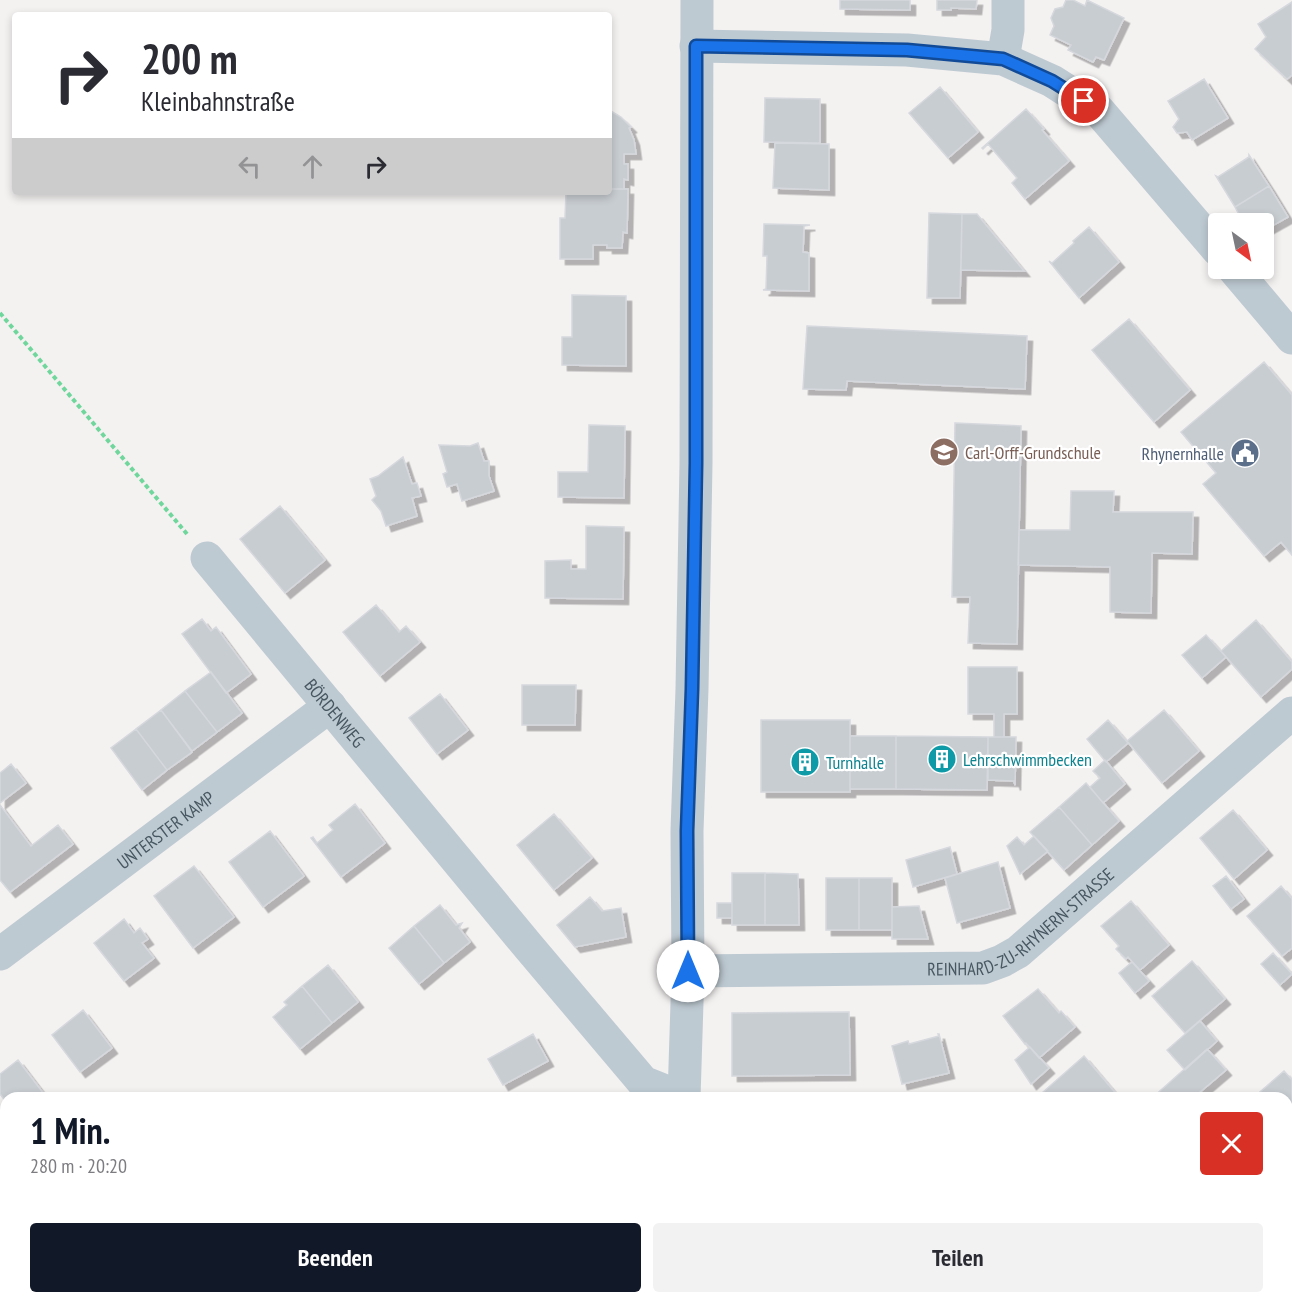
<!DOCTYPE html>
<html lang="de">
<head>
<meta charset="utf-8">
<style>
  :root { --surface:#fff; --page:#f2f2f3; --text:#2b2b33; --muted:#7c7c81; --accent:#111827 }
  body { margin:0; font-family:"PT Sans Narrow",sans-serif; background:var(--page); color:var(--text); height:100vh; display:flex; flex-direction:column; font-size:22px; white-space:nowrap }
  * { box-sizing:border-box; margin:0 }
  p { font-size:20px; color:var(--muted) }
  .icon { flex:none; width:33px; height:33px; fill:none; stroke:currentColor; stroke-width:2; stroke-linecap:round; stroke-linejoin:round }
  .map { position:relative; flex:1; overflow:hidden }
  .panel { position:absolute; left:0px; top:1092px; width:1293px; height:212px; display:flex; flex-direction:column; background:var(--surface); border-radius:18px 18px 0 0; box-shadow:0 3px 9px #0003 }
  .panel>* { flex:none }
  .top-card { position:absolute; left:12px; top:12px; width:600px; height:183px; border-radius:6px; box-shadow:0 3px 9px #0003; background:#fff; color:var(--text); overflow:hidden }
  .needle { width:39px; rotate:147deg }
  .buttons { position:absolute; left:1208px; top:213px; display:grid; gap:12px }
  .buttons a { display:grid; place-items:center; width:66px; height:66px; border-radius:6px; background:var(--surface); box-shadow:0 3px 9px #0003; font-size:30px }
  .pin { position:absolute; display:grid; place-items:center; width:51px; height:51px; color:#fff; margin:-26px; border:3px solid #fff; border-radius:50%; box-shadow:0 2px 6px #0007 }
  .me { position:absolute; width:66px; margin:-33px; rotate:0deg; stroke-linejoin:round; filter:drop-shadow(0 0 4px #0008) }
  .turn { display:flex; align-items:center; gap:21px; height:126px; padding:0 30px; font-size:27px }
  .turn .icon { width:78px; height:78px; stroke-width:2.5 }
  .turn b { display:block; font-size:42px; line-height:51px }
  .lanes { display:flex; align-items:center; height:57px; padding:0 30px; background:#0003; justify-content:center; gap:30px; direction:ltr }
  .lanes .off { opacity:.35 }
  .round { display:grid; place-items:center; flex:none; width:63px; height:63px; border-radius:6px; background:var(--page) }
  .head { display:flex; align-items:center; justify-content:space-between; height:102px; padding:0 30px }
  h1 { font-size:36px; font-weight:700; line-height:45px; color:var(--accent) }
  .cta { display:flex; gap:12px; margin-top:auto; padding:12px 30px }
  .cta a { flex:1; height:69px; border-radius:6px; background:var(--accent); color:#fff; font-size:24px; font-weight:700; line-height:69px; text-align:center }
  .cta a+a { background:var(--page); color:var(--text) }
  .map>svg:first-child { display:block }
  .building { fill:#c8cdd2; stroke:#d5d8dd; stroke-width:1.5; filter:url(#shadow) }
  .lines { fill:none; stroke-linecap:round; stroke-linejoin:round }
  .path { stroke:#70d79c; stroke-width:4; stroke-dasharray:4.5 3; stroke-linecap:butt }
  .minor { stroke:#becad2; stroke-width:33 }
  .route-casing { stroke:#114b97; stroke-width:15 }
  .route { stroke:#1a73e8; stroke-width:10 }
  .labels { text-anchor:middle; dominant-baseline:central; stroke-width:4.5; stroke-linejoin:round; paint-order:stroke }
  .education-label { font-size:18px; fill:#785e54; stroke:#fff; text-anchor:start }
  .service-label { font-size:18px; fill:#4e5e75; stroke:#fff; text-anchor:end }
  .street-label { font-size:18px; fill:#475761; stroke:#fff }
  .culture-label { font-size:18px; fill:#0d838f; stroke:#fff; text-anchor:start }
</style>
</head>
<body>
<div class="map">
<svg width="1292" height="1303" viewBox="0 0 1292 1303">
  <defs>
    <filter id="shadow"><feDropShadow dx="5.5" dy="5.5" stdDeviation="0" flood-color="#0004"/></filter>
  </defs>
  <rect width="100%" height="100%" fill="#f4f1f1"/>
  <path class="building" d="M840 0H910V10L840 9Z
    M937 0H977L976 9 951 8V10H937Z
    M1066 0H1073L1085 6 1087 0 1124 18 1104 60 1096 57 1093 62 1068 50 1071 45 1050 35 1054 26 1051 18 1055 9 1063 7Z
    M1292 2V75L1287 79 1255 49 1266 37 1258 24Z
    M1204 79 1228 118 1192 140 1187 132 1177 133 1173 127 1179 119 1168 101Z
    M940 87 978 132 948 158 909 113Z
    M765 98 820 99V143L764 142Z
    M1026 109 1044 129 1042 130 1069 161 1025 199 1012 183 1017 178 988 144 983 149 982 148Z
    M609 110 621 117 631 127 629 128 634 140 636 154H624V164H628V180L624 179V189H610Z
    M775 143 829 144V190L773 188Z
    M1249 155 1269 186 1235 207 1216 176 1218 177 1249 157Z
    M1269 186 1288 217 1263 231V224H1244L1235 207Z
    M609 189H628L627 233 623 232 622 248H607V245H593V259H560V218H565L566 192H609Z
    M929 213 962 214 960 298H927Z
    M962 214H977L1024 271 961 270Z
    M764 224 810 225 804 226 803 252 809 253V291L763 290 766 289 767 256H763Z
    M1089 227 1119 262 1079 298 1049 261 1052 263 1074 243 1073 241Z
    M572 295 626 296V366L562 365V337H572Z
    M1129 319 1190 390 1154 422 1092 350Z
    M807 326 1027 336 1025 389 847 381 846 390 803 389Z
    M1264 362 1292 395V555L1281 542 1264 556 1203 484 1216 473 1181 432Z
    M955 423 1021 426 1017 644 968 643 970 597H952Z
    M589 425 625 426 624 498 558 497V472H588Z
    M478 443 484 461H489V476L494 491 462 501 457 484 447 487 443 474 447 472 439 445 470 446Z
    M403 457 412 484 417 483 421 496 412 498 417 516 386 526 381 511 372 500 376 496 370 479 378 476Z
    M1071 491H1114L1113 512H1193L1192 554 1152 553 1151 613 1110 612V567L1018 565 1019 530H1070Z
    M280 506 325 560 285 593 240 539Z
    M586 526 624 527 623 599 545 598V561L571 560V569H586Z
    M376 605 399 632 406 626 420 642 380 676 343 632Z
    M202 619 211 631 216 627 251 674 226 693 182 634Z
    M1256 620 1292 662V669L1261 697 1221 651Z
    M1206 635 1226 657 1202 678 1182 655Z
    M968 667H1017V714H1004V737H994V714H968Z
    M211 672 242 713 217 732 185 691Z
    M522 685H576L575 725H522Z
    M185 691 217 732 192 751 161 710Z
    M440 694 468 730 437 754 409 718Z
    M161 710 192 752 167 770 136 729Z
    M1164 710 1199 751 1162 783 1127 741Z
    M761 720H850V792H761Z
    M1108 720 1128 743 1106 762 1087 739Z
    M136 729 167 770 142 790 111 748Z
    M850 736H896V789H850Z
    M896 736 988 737 987 790 896 789Z
    M988 737H1016L1015 785 1014 781 988 780Z
    M1105 760 1125 784 1103 803 1090 787 1100 778 1093 771Z
    M11 764 26 783 0 803V773Z
    M1086 783 1119 821 1092 845 1059 807Z
    M355 804 385 843 341 877 311 838 313 837 317 843 333 830 329 825Z
    M0 805 31 846 58 825 73 844 10 892 0 880Z
    M1059 807 1092 845 1064 870 1030 832Z
    M1233 810 1267 850 1234 879 1200 838Z
    M554 814 592 858 554 890 517 845Z
    M270 831 304 876 263 907 229 862Z
    M1034 836 1048 851 1020 874 1007 846 1017 837 1024 845Z
    M950 847 957 874 913 887 906 860Z
    M998 862 1010 908 957 923 945 878Z
    M194 866 234 917 193 948 154 896Z
    M732 873H765V925H732Z
    M765 873 798 874 799 925H765Z
    M1226 876 1244 899 1231 909 1213 886Z
    M826 878H859V930H826Z
    M859 878H892V930H859Z
    M1281 886 1292 899V948L1282 956 1247 916Z
    M590 897 602 911 621 908 626 937 575 947 557 925Z
    M1131 901 1169 945 1140 970 1128 957 1126 959 1116 949 1119 946 1101 926Z
    M717 903H732V918H717Z
    M440 905 456 925 462 923 459 928 470 942 444 963 414 926Z
    M919 906 928 939H892V907Z
    M124 919 134 933 140 928 148 939 142 943 154 958 124 981 94 943Z
    M414 926 444 963 419 984 389 948Z
    M1273 953 1292 974 1280 985 1261 964Z
    M1192 961 1225 999 1185 1033 1152 996Z
    M1132 962 1149 981 1135 993 1119 973Z
    M328 965 358 1002 332 1023 302 986Z
    M302 986 332 1023 300 1049 273 1017 287 1005 284 1002Z
    M1038 989 1059 1013 1061 1011 1075 1027 1039 1058 1026 1043 1025 1044 1003 1016Z
    M83 1010 112 1048 80 1072 52 1035Z
    M849 1012 850 1075 732 1076V1013Z
    M1200 1021 1217 1041 1185 1070 1167 1050Z
    M533 1034 548 1061 503 1085 488 1059Z
    M938 1034H939L949 1073 902 1084 892 1046 908 1041 909 1044 939 1036Z
    M1030 1047 1049 1068 1031 1084 1015 1060Z
    M1207 1049 1226 1070 1193 1098H1152Z
    M1084 1056 1118 1096 1116 1098H1048L1043 1092Z
    M18 1060 47 1098H6V1102L0 1094V1074Z
    M1284 1071 1292 1080V1180L1287 1184V1098H1253Z
    M870 1298H910L914 1303H873Z
    M910 1298H959L952 1302 949 1298 941 1303H914Z"/>
  <g class="lines">
    <path class="path" d="M0 313 187 534"/>
    <g class="minor">
      <path d="M696 46 907 50 1003 59 1052 81 1099 111 1218 250"/>
      <path d="M1003 59 1008 30V0"/>
      <path d="M1233 268 1292 338"/>
      <path id="s1" d="M207 558 528 946 643 1082 683 1098"/>
      <path id="s2" d="M0 954 330 706"/>
      <path id="s3" d="M688 971 983 968 1002 961 1018 952 1292 713"/>
      <path d="M684 1098 688 971 687 831 692 689 696 463 697 0"/>
      <path d="M1287 1239 1292 1234"/>
      <path d="M704 1298 705 1303"/>
      <path d="M1214 1303 1221 1298"/>
    </g>
  </g>
  <g class="lines">
    <g class="route-casing">
      <path id="route" d="M688 971 687 831 692 689 696 463V46L907 50 1003 59 1052 81 1084 101"/>
    </g>
    <use href="#route" class="route"/>
  </g>
  <defs>
    <g id="school-disc" transform="scale(1.5)"><circle r="9.5" fill="#8d6e63" stroke="#fff"/><path d="M0-5L7-2L0 1L-7-2ZM-4 1L0 2.5L4 1V4Q0 6-4 4Z" fill="#fff"/></g>
    <g id="civic-disc" transform="scale(1.5)"><circle r="9.5" fill="#5c6f8a" stroke="#fff"/><path d="M-.6-6.5H3V-4.5H.6V-3L4-1V1h2V6H-6V1h2V-1L-.6-3ZM-1.2 2.5V6h2.4V2.5Z" fill="#fff"/></g>
    <g id="building-disc" transform="scale(1.5)"><circle r="9.5" fill="#0f9aa8" stroke="#fff"/><path d="M-4-6H4V6H1V3H-1V6H-4ZM-2.5-4.3h1.7v1.8h-1.7ZM.8-4.3h1.7v1.8H.8ZM-2.5-1h1.7V.8h-1.7ZM.8-1h1.7V.8H.8Z" fill="#fff"/></g>
  </defs>
  <g fill-rule="evenodd">
    <use href="#school-disc" x="944" y="452"/>
    <use href="#civic-disc" x="1245" y="453"/>
    <use href="#building-disc" x="942" y="759"/>
    <use href="#building-disc" x="805" y="762"/>
  </g>
  <g class="labels">
    <g class="education-label">
      <text x="965" y="452">Carl-Orff-Grundschule</text>
    </g>
    <g class="service-label">
      <text x="1224" y="453">Rhynernhalle</text>
    </g>
    <g class="street-label">
      <text stroke="none"><textPath href="#s1" startOffset="201">BÖRDENWEG</textPath></text>
      <text stroke="none"><textPath href="#s2" startOffset="207">UNTERSTER KAMP</textPath></text>
      <text stroke="none"><textPath href="#s3" startOffset="348">REINHARD-ZU-RHYNERN-STRASSE</textPath></text>
    </g>
    <g class="culture-label">
      <text x="963" y="759">Lehrschwimmbecken</text>
      <text x="826" y="762">Turnhalle</text>
    </g>
  </g>
</svg>
<div class="buttons">
<a><svg class="needle" viewBox="-14 -14 28 28"><path d="M0-13l5 13h-10z" fill="#e53935"/><path d="M0 13l5-13h-10z" fill="#7c7c81"/></svg></a>
</div>
<div class="pin" style="left:1084px;top:101px;background:#d93025"><svg class="icon" aria-label="arrive" viewBox="0 0 24 24"><path d="M6 21V4h12l-3 4 3 4H6"/></svg></div>
<svg class="me" style="left:688px;top:971px" viewBox="-20 -20 40 40"><circle r="19" fill="#fff"/><path d="M0-13L10 11 0 6-10 11z" fill="#1a73e8"/></svg>
<div class="top-card">
<div class="turn"><svg class="icon" aria-label="right" viewBox="0 0 24 24"><path d="M7 20v-9h11M14 6l5 5-5 5"/></svg><div><b>200 m</b>Kleinbahnstraße</div></div>
<div class="lanes"><svg class="icon off" aria-label="left" viewBox="0 0 24 24"><path d="M17 20v-9H6M10 6l-5 5 5 5"/></svg><svg class="icon off" aria-label="ahead" viewBox="0 0 24 24"><path d="M12 20V5M6 11l6-6 6 6"/></svg><svg class="icon" aria-label="right" viewBox="0 0 24 24"><path d="M7 20v-9h11M14 6l5 5-5 5"/></svg></div>
</div>
<section class="panel">
<div class="head"><div><h1>1 Min.</h1><p>280 m · 20:20</p></div><a class="round" style="background:#d93025;color:#fff"><svg class="icon" aria-label="close" viewBox="0 0 24 24"><path d="M6 6l12 12M18 6L6 18"/></svg></a></div>
<div class="cta"><a>Beenden</a><a>Teilen</a></div>
</section>
</div>
</body>
</html>
